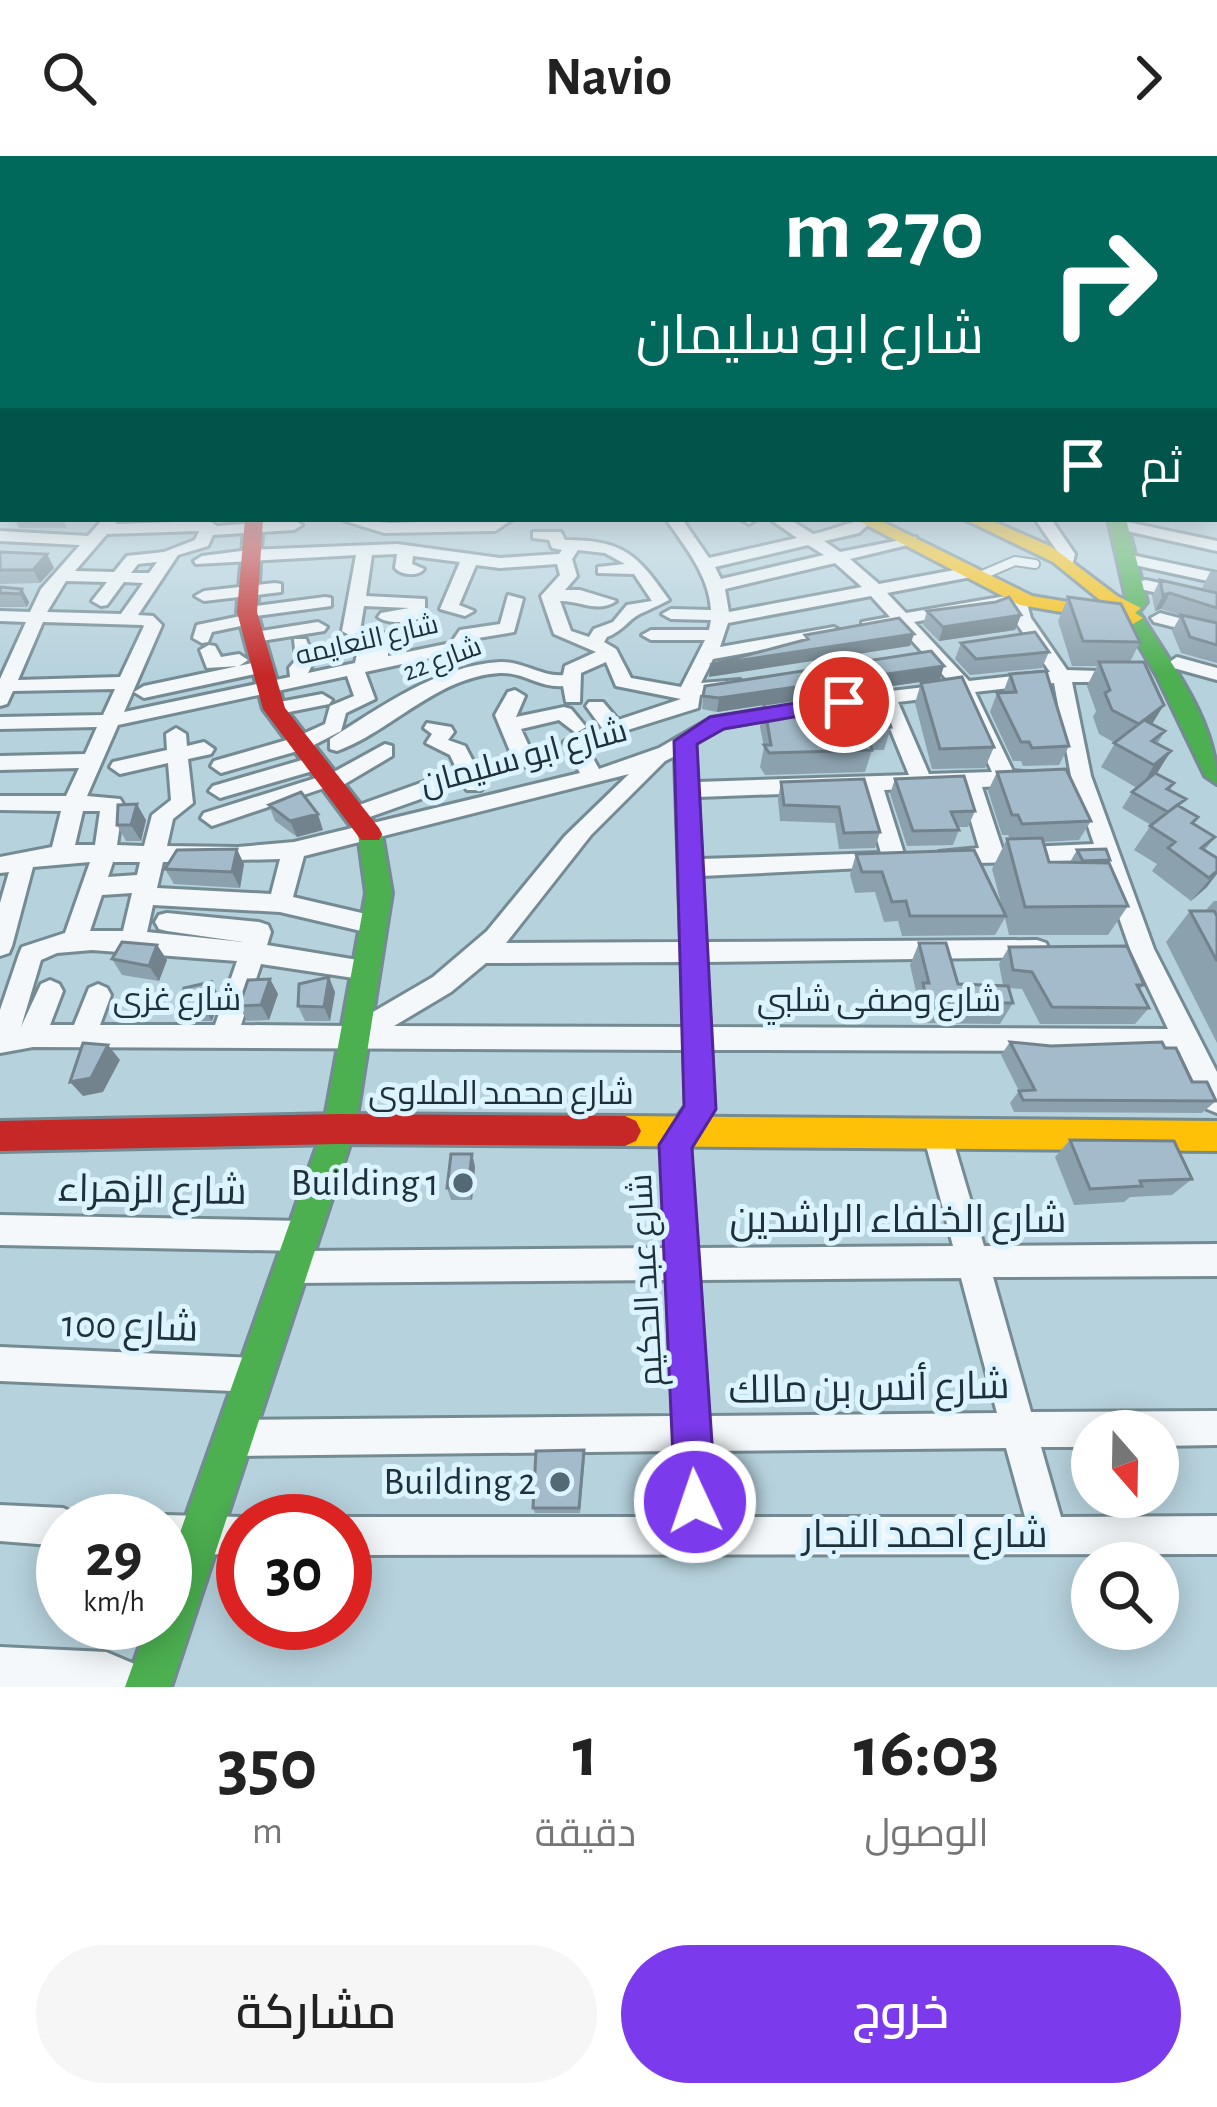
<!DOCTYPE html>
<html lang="ar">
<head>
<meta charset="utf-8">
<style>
  :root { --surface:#fff; --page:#f6f6f6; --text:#222; --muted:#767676; --accent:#7c3aed }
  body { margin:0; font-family:"Alegreya Sans",Cairo,sans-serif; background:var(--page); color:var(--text); direction:rtl; height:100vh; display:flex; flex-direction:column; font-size:45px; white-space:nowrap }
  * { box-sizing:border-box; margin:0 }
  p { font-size:39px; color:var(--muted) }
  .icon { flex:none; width:66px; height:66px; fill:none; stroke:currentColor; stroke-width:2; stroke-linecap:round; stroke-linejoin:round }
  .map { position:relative; height:1531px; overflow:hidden; direction:ltr }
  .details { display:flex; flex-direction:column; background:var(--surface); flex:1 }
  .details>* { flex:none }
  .hud { position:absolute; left:0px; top:0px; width:1218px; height:366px; box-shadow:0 6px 30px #0003; direction:rtl; background:#00695c; color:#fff; overflow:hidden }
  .needle { width:78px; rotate:160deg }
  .buttons { position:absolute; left:1071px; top:1254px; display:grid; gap:24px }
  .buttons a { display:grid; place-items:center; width:108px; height:108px; border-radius:50%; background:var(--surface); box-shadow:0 6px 30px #0003; font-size:60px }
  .speed { position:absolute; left:36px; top:1338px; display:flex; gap:24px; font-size:60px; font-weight:700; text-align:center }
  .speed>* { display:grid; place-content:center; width:156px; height:156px; border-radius:50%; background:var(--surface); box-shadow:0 6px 30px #0003; line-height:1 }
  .speed small { font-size:30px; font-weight:400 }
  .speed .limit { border:18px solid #d22; background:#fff; color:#111 }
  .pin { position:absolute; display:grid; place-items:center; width:102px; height:102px; color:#fff; margin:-51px; border:6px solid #fff; border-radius:50%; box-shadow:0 3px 12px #0007 }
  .me { position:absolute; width:132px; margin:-66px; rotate:357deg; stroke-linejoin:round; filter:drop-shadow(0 0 9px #0008) }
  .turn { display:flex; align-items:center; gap:42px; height:252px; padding:0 36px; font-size:54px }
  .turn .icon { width:156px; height:156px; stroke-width:2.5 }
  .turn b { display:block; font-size:84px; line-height:102px }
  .then { display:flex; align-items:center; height:114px; padding:0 36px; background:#0003; gap:24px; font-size:45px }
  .eta { display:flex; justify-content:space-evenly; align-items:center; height:204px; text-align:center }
  .eta b { font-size:72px; font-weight:600; line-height:84px }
  .cta { display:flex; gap:24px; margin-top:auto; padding:24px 36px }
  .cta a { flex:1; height:138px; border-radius:72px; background:var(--accent); color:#fff; font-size:48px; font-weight:600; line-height:138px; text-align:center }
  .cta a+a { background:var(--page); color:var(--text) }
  header { display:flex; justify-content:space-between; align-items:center; height:156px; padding:0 36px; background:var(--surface); font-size:54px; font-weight:600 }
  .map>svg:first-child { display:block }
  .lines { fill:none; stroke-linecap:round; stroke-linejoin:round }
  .lane-casing { stroke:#758b93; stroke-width:12 }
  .street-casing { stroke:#758b93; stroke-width:6 }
  .fast-casing { stroke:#758b93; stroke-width:6 }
  .slow-casing { stroke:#758b93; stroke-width:6 }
  .jam-casing { stroke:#758b93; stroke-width:6 }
  .lane { stroke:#f4f8fa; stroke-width:8 }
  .street { fill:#f4f8fa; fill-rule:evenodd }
  .fast { fill:#4caf50; fill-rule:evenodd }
  .slow { fill:#ffc107; fill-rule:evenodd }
  .jam { fill:#c62828; fill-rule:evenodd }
  .wall { fill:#8ca1ae }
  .shaded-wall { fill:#72838d }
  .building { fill:#a3bbca; stroke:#72838d; stroke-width:3 }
  .route { fill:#7c3aed; stroke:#51269a; stroke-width:3 }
  .poi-dot { fill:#536973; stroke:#dcf4ff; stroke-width:4.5 }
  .labels { text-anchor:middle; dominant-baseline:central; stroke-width:10; stroke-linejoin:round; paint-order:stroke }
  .far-street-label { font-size:27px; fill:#1e313a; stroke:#dcf4ff }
  .street-label { font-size:33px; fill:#1e313a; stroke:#dcf4ff }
  .near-poi-label { font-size:39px; fill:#1e313a; stroke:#dcf4ff; text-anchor:end }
  .near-street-label { font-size:39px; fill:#1e313a; stroke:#dcf4ff }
</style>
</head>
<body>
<header><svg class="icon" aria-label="forward" viewBox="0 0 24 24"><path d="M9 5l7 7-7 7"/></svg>Navio<svg class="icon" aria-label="search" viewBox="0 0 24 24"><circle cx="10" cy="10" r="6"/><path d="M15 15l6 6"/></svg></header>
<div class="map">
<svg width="1217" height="1531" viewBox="0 0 1217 1531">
  <rect width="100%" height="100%" fill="#b6d2dd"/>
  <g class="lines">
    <g class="lane-casing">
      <path id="lane" d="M980 420 1015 405 1035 408"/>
    </g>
    <g class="street-casing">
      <path id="street" d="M1215 305H1217V314H1215Z
        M1215 328H1217V336H1215Z
        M0 331H3V339H0Z
        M0 352H3V362H0Z
        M1215 352H1217V362H1215Z
        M103 363H119L115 368 209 365 217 370 294 364 302 369 294 374 213 379 208 390 178 399 138 459 153 460 162 469 124 556 290 521 289 512 296 504 294 483H306L314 505 308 517 355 507 357 498 371 495 370 484C379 476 404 471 414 480L388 488V500L451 487 460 474 500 468 508 439 523 443 514 476 472 483 463 495 365 516 375 543 346 557 341 575 308 592 221 617 211 610 214 605 294 582 325 568 330 550 354 540 347 520 118 569 87 640 120 643 123 648 117 689 144 690 152 659 171 644 168 607 120 618 110 611 113 606 167 594 166 578 176 572 186 578 187 590 204 586 214 593 211 598 188 603 193 647 173 663 167 690 238 691 294 686 580 617 564 586 574 579 581 581 599 613 659 592 711 562 790 549 800 555 797 559 723 571 695 588 697 626 909 619 880 548 848 552 838 546 848 540 951 528 898 469 862 474V466L890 461 871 440 728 467 720 491 834 471 843 476 834 481 713 503 701 527 740 524V532L700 539 698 552 618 577 602 572 586 550 589 546H603L618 564 681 543 616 530 606 506 581 517 580 546H566L563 530C539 532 524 516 500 517 436 521 392 575 337 595L330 593V583C379 552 439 509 500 506 523 505 541 521 563 519L565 510 596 496 554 478 541 440 560 419 557 408 500 412 476 409 459 449 474 455 465 460 440 453 460 406 413 400 412 408 424 413C418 421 401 419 395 412L397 398 372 399 366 440 425 443V459C415 467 388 469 378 461L381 457 409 452 364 450 360 475 351 480 342 475 356 399 196 408 194 405 202 400 249 394 397 388 500 402 559 398 562 394 552 392 549 384 533 382V376H561L565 384C623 384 637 398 669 444 657 450 655 451 642 457 629 462 625 474 607 481L604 486 616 493 631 522 681 531 705 484H651L642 479 651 474H709L711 464 671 463 662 458 671 453 711 454C709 419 685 391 666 363H682L709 402 797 382 770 363H789L813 378C834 374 854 363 874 363L859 377 824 385 840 396 916 381V387L850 403 879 428 971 411 979 416 971 421 887 437 906 457 1024 437 1031 462 1067 514 1131 516 1133 520 1124 526H1072L1091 620 1154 793 1217 916V957L1207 953 1179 895 711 894 714 953 692 986 690 997 697 1092 953 1090 923 978 927 969 937 965 947 969 951 978 984 1090 1217 1088V1120L993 1121 1031 1256 1217 1255V1289L1158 1290V1275H1092V1291H1041L1061 1361 1217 1360V1398L345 1399V1365H336L345 1361H678L675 1295 234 1300 222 1294 216 1282 222 1270 234 1264 673 1260 667 1124 292 1127 281 1122 276 1111 281 1100 298 1095 0 1089V1059L302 1065 313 1069 317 1080 313 1091 302 1095 666 1092 662 997 669 972 686 949 684 894 33 891 0 897V854L19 798 22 791 65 777 90 706 33 711 12 790 9 797 0 800V747L9 716 0 717V701L52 691 61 655 0 654V640H66L79 612 0 614V600L85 598 97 571 0 573V561L103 559 115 533 13 535 7 548 0 550V523L26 466 0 465V455L30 456 41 433 80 389 0 385V375L88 380ZM199 375 195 384 164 396 127 400 114 416 75 415 107 378ZM808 389 824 399 721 423 715 411ZM578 394 605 397 625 408 598 411V417L634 418 652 445 627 449 613 466 594 473 589 481 571 475 560 445C579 444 598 458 616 445L580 434H565L577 420 572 403ZM157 406 149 417H131L138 408ZM835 407 862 431 729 456 725 433ZM66 425 107 426 92 445 101 450 107 449 124 426 143 427 121 458 47 456ZM1011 448 1013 462 1050 516 969 525 914 466ZM43 466 142 469 144 470 120 521 18 524ZM1054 527 1071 620 1094 688 1002 692 982 631 1025 629 1035 622 1032 617 1013 615 975 536ZM957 539 992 616 929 618 898 546ZM675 600 681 786 506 787 591 679 665 605ZM629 618 565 680 487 775 433 821 349 870 241 869 261 808 367 824 376 821 380 814 376 807 267 789 271 776 268 769 259 766 167 757 159 759 155 766 159 773 167 775 243 786 147 776 153 749 280 756 374 778 383 776 386 769 383 762 293 741 304 700ZM961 631 979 692 939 696 936 702 939 708 1099 704 1130 793 1168 873 710 871 706 806 1046 801 1049 794 1046 787 1037 784 705 786 702 720 903 710 906 704 884 634ZM863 635 881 697 701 703 698 641ZM83 655H100L95 689H75ZM280 703 271 738 157 732 163 706ZM113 706H140L137 719 108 721ZM132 737 123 775H90L102 739ZM92 794 237 805 215 869H100L111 839 107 832 98 828 89 832 74 869H50L63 835 59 828 50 824 41 828 21 871 41 804 57 797ZM682 806 684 871 394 870 451 836 486 807ZM961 1122 997 1257 708 1260 699 1124ZM1006 1292 1025 1361H714L710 1295Z
        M339 363 391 367 513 363 495 375 384 377Z
        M740 363H757L749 368Z
        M1035 363H1051L1075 398 1072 410H1060L1059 398Z
        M1118 364 1217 385V395L1113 372V366Z
        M1127 398 1217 417V427L1121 406 1119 403Z
        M1146 424 1217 440V450L1140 433V425Z
        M275 427 281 428V436L204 445 195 440 204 435Z
        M325 441 331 442V450L256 460 255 467 212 476 208 486 202 487 193 482 197 469 241 460V452Z
        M1160 457 1217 472V482L1154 466 1151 462Z
        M318 466 327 471 324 475 255 486 246 481 255 476Z
        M209 489 215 490 221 501 239 498 248 504 239 510 207 512 200 494Z
        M1177 501 1217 512V524L1170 511 1168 507Z
        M262 505 271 511 269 515 144 542 134 536 144 530Z
        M515 534 525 540 516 561 564 551 571 553 586 571 576 577 559 564 521 573 533 599 526 610 481 622 485 629 481 634H467L463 628 364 663H348L345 658 348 653 457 614 450 599 426 587 432 578 424 572 427 567 451 571 454 576 448 584 465 590 475 609 512 600 495 559 508 536Z
        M322 538 332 544 329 548 274 559 264 553 274 547Z
        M385 588 392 590V600L338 632H324L212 670 201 662 204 657 332 617Z
        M316 600 326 607 323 612 220 642 209 635 213 630Z
        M0 1191 256 1202 268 1207 273 1219 268 1231 256 1236 0 1225Z
        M0 1349 63 1352 76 1358 79 1365H63V1390L0 1385Z
        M165 1359 243 1361 252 1365H243V1399L165 1397V1365H152Z
        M0 1491 106 1496 156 1517 162 1531H0Z"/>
    </g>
    <g class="fast-casing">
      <path id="fast" d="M1108 363H1126L1147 446 1139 456C1171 508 1217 566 1217 628L1205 620 1157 520 1119 456 1127 446Z
        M370 669 382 678 392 737 355 973 171 1531H125L148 1467H165V1419L323 973 366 737 358 678Z"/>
    </g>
    <g class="slow-casing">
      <path id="slow" d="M855 363H877L1032 440 1111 453 1053 406 964 363H988L1052 391 1117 440 1141 452 1135 457 1143 462 1133 468 1020 449Z
        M625 960 1217 965V995L625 990 614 985 609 975 614 965Z"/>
    </g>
    <g class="jam-casing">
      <path id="jam" d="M245 363H263L257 456 285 552 379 672 382 678 379 684H361L263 553 237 456Z
        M339 958 625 960 636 965 641 975 636 985 625 990 339 988 0 995V965Z"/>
    </g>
    <use href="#lane" class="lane"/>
    <use href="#street" class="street"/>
    <use href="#fast" class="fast"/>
    <use href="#slow" class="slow"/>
    <use href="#jam" class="jam"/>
  </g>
  <path class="wall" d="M15 363 63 364 67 372H19Z
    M0 396 47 398 54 412 40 427 0 428Z
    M1210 416H1217V436L1202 432Z
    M1160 424 1217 437V507L1181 497 1172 475 1181 459 1183 460 1161 453 1155 455 1152 440Z
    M0 431 22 433 29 446 27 451H0Z
    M1068 441 1140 486 1130 506 1152 568 1165 575 1157 588V618L1174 627 1170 634 1181 651 1198 661 1194 668 1215 681 1204 695 1217 702 1207 731 1191 745 1152 715 1157 708 1134 694 1151 669 1122 652 1132 636 1137 632 1101 611 1115 587 1099 578 1093 561 1096 555 1087 530 1097 510H1072L1058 465Z
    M996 446 1021 459 1015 474 939 485 923 469 927 455Z
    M961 487 1049 496 1042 512 970 519 955 503Z
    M1010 518 1069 590 1059 609 1023 610 1021 605H1013L990 556 997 537H1003Z
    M940 523 877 532 891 571 884 594H872L865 616 765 619 760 611 764 591 760 571 764 549 717 556 702 553 703 540Z
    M921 527 994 591 985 612 932 613 915 547Z
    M997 616 1091 665 1079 684 1043 686 1049 706H1070L1077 694 1110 704 1108 707 1128 750 1108 779H1009L1005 762 995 779 902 780 898 765 884 766 875 736 855 737 850 719 856 698 1002 751 992 713 1007 683H1010L1008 679H1002L988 635Z
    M864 623 880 676 875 692 839 693 835 667 780 665 778 643 781 626Z
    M895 623 975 655 968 671H958L959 674 953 689 907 690 890 638Z
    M269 649 323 674 297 681 275 665Z
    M146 664 141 685H126L117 669Z
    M244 708 240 732 174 728 165 713Z
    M1214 745H1217V887L1166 786 1190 755H1205Z
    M919 787 958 828 1003 829 999 808 1009 791 1144 829 1140 833 1149 852 1135 868H1040L1022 833 1008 832 1013 847 1000 868 917 867 913 848 917 840 910 809Z
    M157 789 167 804 159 825 122 819 112 803Z
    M270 823 278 838 269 864 247 865 239 850Z
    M335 836 330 865H305L298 850Z
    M220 841 212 865H189L180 850Z
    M1010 886 1051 890 1165 892 1192 926 1216 945 1202 957 1014 956 1010 947 1019 935 1001 899Z
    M1070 984 1192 1023 1172 1039 1130 1041 1124 1046 1074 1049 1055 1001Z
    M472 998 475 1011 472 1044H451L447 1032Z
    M585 1301 580 1357H535L533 1352Z"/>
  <path class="shaded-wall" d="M47 398 54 412 40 427 33 414Z
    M22 433 29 446 27 451 20 438Z
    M1170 437 1161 453 1155 455 1163 439Z
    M1021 459 1015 474 939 485 943 471Z
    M914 478 910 490 709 521 710 509Z
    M944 510 940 523 717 556 719 542Z
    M1164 549 1149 573 1139 568Z
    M1171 595 1156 619 1140 633 1154 609Z
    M137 648 146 664 141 685 131 669Z
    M318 658 323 674 297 681 290 665Z
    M237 693 244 708 240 732 232 716Z
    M1217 715V718L1207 731 1191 745Z
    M157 789 167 804 159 825 149 810Z
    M329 821 335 836 330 865 324 851Z
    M270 823 278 838 269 864 261 849Z
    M211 826 220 841 212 865 203 850Z
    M108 889 120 904 103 936 83 940 70 926Z
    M472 998 475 1011 472 1044 468 1032Z"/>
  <path class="building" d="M0 396 47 398 33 414H0Z
    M1160 424 1217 437V452L1170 437 1163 439Z
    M0 431 22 433 20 438 0 437Z
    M1009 441 1021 459 943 471 927 455 996 446Z
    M1068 441 1121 448 1140 486 1083 485Z
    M1181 459 1217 467V489L1190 481Z
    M899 462 914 478 710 509 808 483 805 479Z
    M1035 476 1049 496 976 503 961 487Z
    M931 495 944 510 719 542 703 540 705 530Z
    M1099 506H1144L1164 549 1139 568 1112 554 1105 537 1110 534Z
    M1046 515 1069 590 1032 592 1029 586H1021L997 537 1016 536 1010 518Z
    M962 521 994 591 940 593 921 527Z
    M877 532 891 571 866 572 872 594 769 597 764 589H771L764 548Z
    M1144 564 1165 575 1152 585 1171 595 1154 609 1114 587Z
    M1066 613 1091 665 1022 668 1018 659H1012L997 616Z
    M1155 617 1174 627 1167 633 1186 643 1168 656 1132 636Z
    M964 620 975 655 951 656 959 674 913 675 895 623Z
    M864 623 880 676 844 677 839 651 784 649 781 626Z
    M301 636 318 658 290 665 269 649Z
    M137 648 131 669H117L118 649Z
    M1177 649 1198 661 1192 667 1215 681 1201 692 1217 702V715L1209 722 1168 692 1175 686 1150 670Z
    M1042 682 1049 706 1109 707 1128 750 1025 751 1007 683Z
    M237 693 232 716 165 713 177 694Z
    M1106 693 1110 704 1083 705 1077 694Z
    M974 694 1006 760H910L906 745 892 746 882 716H862L856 698Z
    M1190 755H1214L1217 760V805Z
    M122 786 157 789 149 810 112 803Z
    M919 787H946L958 828 1008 830 1013 847H927L923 827H929Z
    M1127 790 1144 829H1137L1149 852 1052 851 1032 816 1013 814 1009 791Z
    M329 821 324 851 298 850 299 828Z
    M270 823 261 849 239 850 248 824Z
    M211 826 203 850H180L184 832Z
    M1010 886 1051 890 1162 886 1165 892H1176L1192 926H1207L1216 945 1023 944 1019 935 1035 934Z
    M83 887 108 889 91 922 70 926Z
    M1070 984 1174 985 1192 1023 1140 1025 1142 1030 1090 1033Z
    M451 998H472L468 1032H447Z
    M584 1294 579 1352H533L536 1295Z"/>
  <linearGradient id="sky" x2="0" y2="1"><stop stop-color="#65aec4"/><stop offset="0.59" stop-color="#deebf0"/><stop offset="1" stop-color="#deebf0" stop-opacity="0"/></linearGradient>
  <rect width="1217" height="519" fill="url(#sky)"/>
  <path class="route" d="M844 539 851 541V551L724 573 697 588 716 953 692 992 716 1346 710 1360 695 1366 681 1360 675 1346 659 989 684 950 674 585 710 561Z"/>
  <g class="poi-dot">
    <circle cx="463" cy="1027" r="12"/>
    <circle cx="560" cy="1326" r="12"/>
  </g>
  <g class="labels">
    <g class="far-street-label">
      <text transform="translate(367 484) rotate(-13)">شارع النعايمه</text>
      <text transform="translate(442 503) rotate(-20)">شارع 22</text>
    </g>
    <g class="street-label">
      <text transform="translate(524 602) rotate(-15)">شارع ابو سليمان</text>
      <text x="177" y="844">شارع غزى</text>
      <text x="879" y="845">شارع وصفى شلبي</text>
      <text x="501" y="938">شارع محمد الملاوى</text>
      <text transform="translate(647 1124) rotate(-93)">شارع عبد الحكيم</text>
    </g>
    <g class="near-poi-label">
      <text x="439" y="1027">Building 1</text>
      <text x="536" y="1326">Building 2</text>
    </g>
    <g class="near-street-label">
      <text transform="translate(152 1035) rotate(1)">شارع الزهراء</text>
      <text x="898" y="1064">شارع الخلفاء الراشدين</text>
      <text transform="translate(130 1171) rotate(2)">شارع 100</text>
      <text transform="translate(869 1233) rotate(-1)">شارع أنس بن مالك</text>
      <text x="925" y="1379">شارع احمد النجار</text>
    </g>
  </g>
</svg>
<div class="buttons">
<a><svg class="needle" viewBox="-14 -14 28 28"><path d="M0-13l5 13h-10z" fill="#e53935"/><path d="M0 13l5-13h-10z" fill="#767676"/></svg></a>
<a><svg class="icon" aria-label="search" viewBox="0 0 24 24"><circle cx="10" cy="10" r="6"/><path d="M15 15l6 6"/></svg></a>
</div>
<div class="speed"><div>29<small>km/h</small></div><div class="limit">30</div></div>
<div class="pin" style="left:844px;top:546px;background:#d93025"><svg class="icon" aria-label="arrive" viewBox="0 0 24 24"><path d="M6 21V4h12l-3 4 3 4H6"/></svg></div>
<svg class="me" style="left:695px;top:1346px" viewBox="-20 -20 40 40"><circle r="17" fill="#7c3aed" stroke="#fff" stroke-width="3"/><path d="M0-11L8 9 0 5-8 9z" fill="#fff"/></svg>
<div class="hud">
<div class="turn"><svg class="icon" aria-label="right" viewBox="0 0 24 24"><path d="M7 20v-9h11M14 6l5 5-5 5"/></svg><div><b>270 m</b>شارع ابو سليمان</div></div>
<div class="then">ثم<svg class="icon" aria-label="arrive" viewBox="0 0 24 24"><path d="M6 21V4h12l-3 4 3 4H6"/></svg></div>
</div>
</div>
<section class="details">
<div class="eta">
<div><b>16:03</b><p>الوصول</p></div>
<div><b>1</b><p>دقيقة</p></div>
<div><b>350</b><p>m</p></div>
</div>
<div class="cta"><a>خروج</a><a>مشاركة</a></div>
</section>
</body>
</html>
